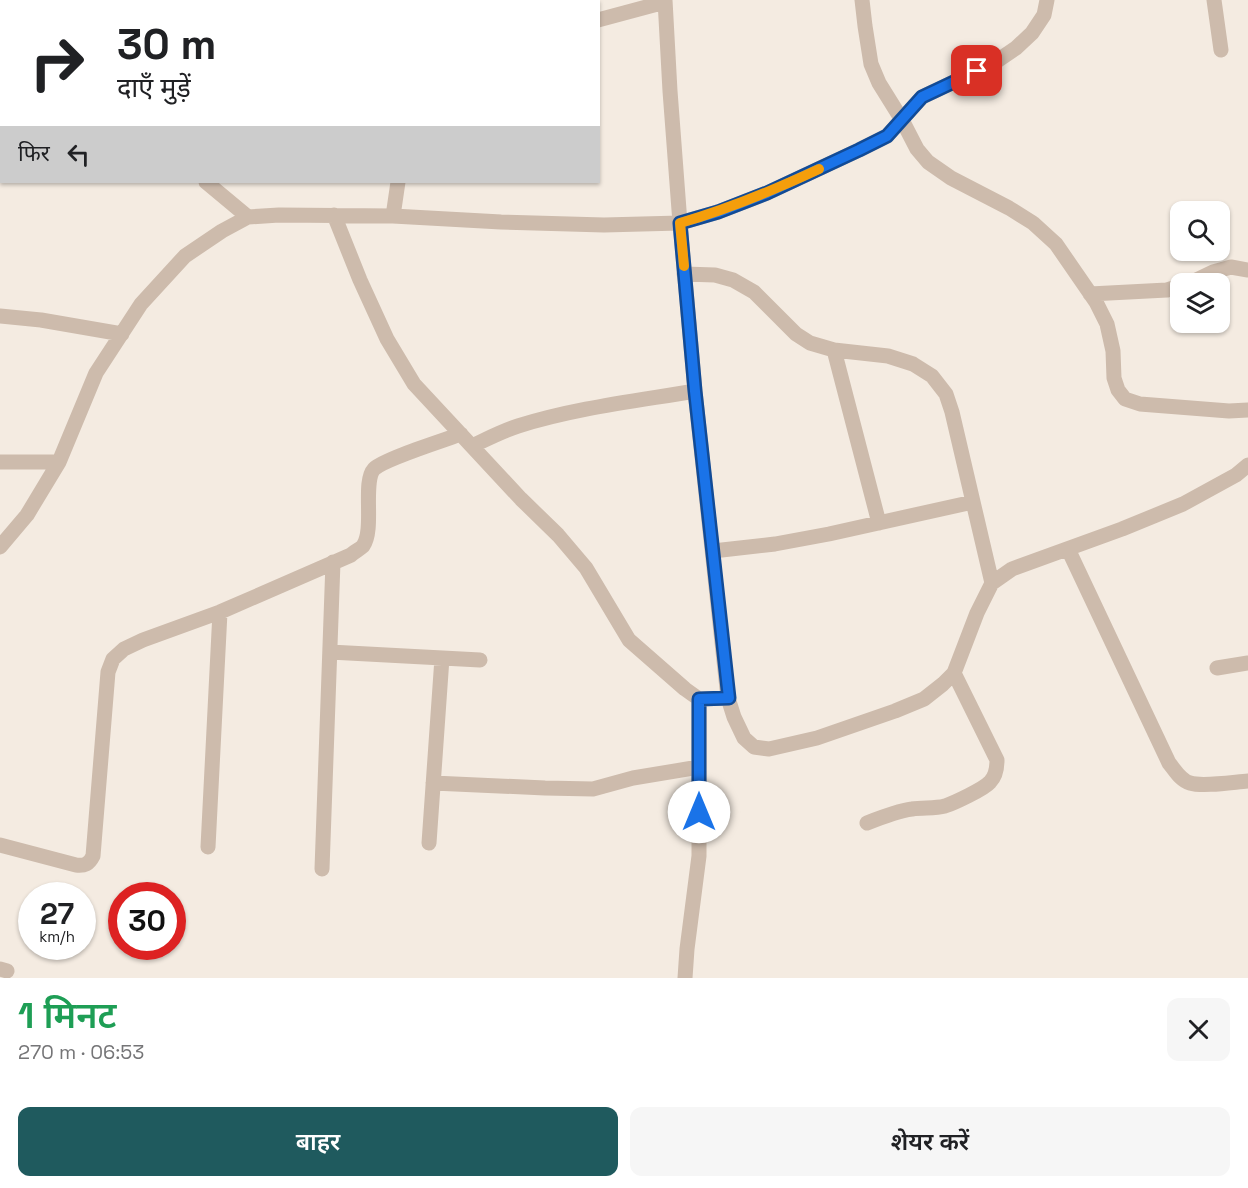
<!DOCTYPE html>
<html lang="hi">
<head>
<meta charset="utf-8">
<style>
  :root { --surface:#fff; --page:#f6f6f6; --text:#202124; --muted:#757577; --accent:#1f5a5e }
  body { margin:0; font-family:"Space Grotesk","Noto Sans Devanagari",sans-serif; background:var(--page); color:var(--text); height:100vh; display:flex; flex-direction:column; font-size:22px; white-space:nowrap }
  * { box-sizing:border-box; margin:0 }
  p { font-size:20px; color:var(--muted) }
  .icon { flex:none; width:33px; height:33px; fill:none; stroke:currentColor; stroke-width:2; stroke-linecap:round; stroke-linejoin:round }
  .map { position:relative; height:978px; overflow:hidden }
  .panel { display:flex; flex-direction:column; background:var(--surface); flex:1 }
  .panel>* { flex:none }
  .hud { position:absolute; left:0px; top:0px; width:600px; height:183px; box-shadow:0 2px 4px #0004; background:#fff; color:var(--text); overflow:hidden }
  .tools { position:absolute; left:1170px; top:201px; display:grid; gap:12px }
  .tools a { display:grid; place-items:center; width:60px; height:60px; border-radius:12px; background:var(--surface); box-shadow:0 2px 4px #0004; font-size:30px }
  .speed { position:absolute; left:18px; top:882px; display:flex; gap:12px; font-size:30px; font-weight:700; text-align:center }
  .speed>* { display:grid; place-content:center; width:78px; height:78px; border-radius:50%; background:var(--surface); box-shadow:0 2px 4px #0004; line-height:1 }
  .speed small { font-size:15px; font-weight:400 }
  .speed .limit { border:9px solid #d22; background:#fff; color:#111 }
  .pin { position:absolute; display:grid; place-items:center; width:51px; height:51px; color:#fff; margin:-26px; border-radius:12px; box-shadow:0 3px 9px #0006 }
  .me { position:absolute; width:66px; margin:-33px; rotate:0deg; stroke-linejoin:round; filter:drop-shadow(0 0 4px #0008) }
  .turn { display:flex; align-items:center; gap:21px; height:126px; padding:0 18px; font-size:27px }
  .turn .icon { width:78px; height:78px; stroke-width:2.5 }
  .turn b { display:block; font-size:42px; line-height:51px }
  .then { display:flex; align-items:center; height:57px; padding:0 18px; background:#0003; gap:12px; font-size:22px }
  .round { display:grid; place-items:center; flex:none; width:63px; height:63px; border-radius:12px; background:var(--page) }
  .summary { display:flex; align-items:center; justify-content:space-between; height:102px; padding:0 18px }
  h1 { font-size:36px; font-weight:600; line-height:45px; color:#1e9e55 }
  .primary-button { display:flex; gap:12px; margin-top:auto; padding:12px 18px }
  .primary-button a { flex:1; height:69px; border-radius:12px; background:var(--accent); color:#fff; font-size:24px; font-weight:600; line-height:69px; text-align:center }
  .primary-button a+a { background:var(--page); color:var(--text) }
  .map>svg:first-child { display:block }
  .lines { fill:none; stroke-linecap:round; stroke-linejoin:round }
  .minor { stroke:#cdbbac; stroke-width:15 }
  .route-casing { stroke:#114b97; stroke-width:15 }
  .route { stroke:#1a73e8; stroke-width:10 }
  .slow { stroke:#f59e0b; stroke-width:10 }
</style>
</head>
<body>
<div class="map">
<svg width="1248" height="978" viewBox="0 0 1248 978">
  <rect width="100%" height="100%" fill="#f4ebe1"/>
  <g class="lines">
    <path class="minor" d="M73 0 74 2
      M665 0 670 91 680 223 695 391 728 698 734 717 744 738 754 747 769 749 817 738 895 711 924 699 943 684 954 673 977 613 992 583 1012 569 1122 529 1183 504 1236 475 1248 465
      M862 0 865 26 871 64 879 83 902 120 917 149 928 162 951 178 1009 208 1033 223 1056 244 1096 302 1107 324 1113 351 1114 378 1118 390 1125 399 1140 404 1229 411 1248 410
      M1214 0 1221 50
      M598 20 665 2
      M206 182 248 217
      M334 215 360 280 387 339 414 384 521 499 558 535 586 568 629 640 685 689 699 699 728 698
      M393 216 398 182
      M684 274 715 275 733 280 754 292 796 334 810 343 834 350 888 356 913 364 932 376 946 394 952 412 992 583
      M1188 284 1213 272 1231 267 1248 270
      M1090 294 1167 290 1180 286
      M0 316 41 320 122 334
      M834 350 879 523
      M472 446C487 439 502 431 518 426 575 408 636 401 695 391
      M0 462H59
      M0 547 27 515 59 462 96 373 141 304 185 256 222 231 248 217 279 215 393 216 501 222 604 225 680 223 718 212 767 193 859 150 887 136 922 97 994 63 1016 48 1032 33 1044 15 1047 0
      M1068 549 1169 763C1175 770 1180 780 1190 783 1203 787 1234 782 1248 781
      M713 551 775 544 829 534 973 502
      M330 652 480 660
      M1217 668 1248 663
      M433 783 545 788 593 789 633 778 699 767
      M867 823C882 817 897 811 912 809 923 807 934 809 945 806 954 803 984 789 990 782 996 776 997 768 997 760L954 673
      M429 843 442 658
      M0 845 76 865C85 866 89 864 93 856L108 672 113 659 124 649 143 640 220 612 351 555C354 552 360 549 363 546 375 529 362 482 374 469 384 459 445 440 461 434
      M208 847 220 612
      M322 869 333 562
      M0 969 7 971
      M685 978 687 949 699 856V699"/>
  </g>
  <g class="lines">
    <g class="route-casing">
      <path id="route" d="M699 812V699L729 698 695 391 680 223 718 212 767 193 859 150 887 136 922 97 977 71"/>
    </g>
    <use href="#route" class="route"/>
    <path class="slow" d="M684 266 680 223C729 209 772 191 819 169"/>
  </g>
</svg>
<div class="tools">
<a><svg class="icon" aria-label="search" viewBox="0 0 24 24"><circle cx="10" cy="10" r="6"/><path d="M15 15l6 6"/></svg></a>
<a><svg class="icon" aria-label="layers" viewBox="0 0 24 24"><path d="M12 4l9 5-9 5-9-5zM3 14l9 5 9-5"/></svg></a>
</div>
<div class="speed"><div>27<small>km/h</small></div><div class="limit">30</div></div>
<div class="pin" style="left:977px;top:71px;background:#d93025"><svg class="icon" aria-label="arrive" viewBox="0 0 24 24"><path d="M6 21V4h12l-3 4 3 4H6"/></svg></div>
<svg class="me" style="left:699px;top:812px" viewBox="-20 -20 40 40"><circle r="19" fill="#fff"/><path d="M0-13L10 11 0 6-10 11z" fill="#1a73e8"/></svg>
<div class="hud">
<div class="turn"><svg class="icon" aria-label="right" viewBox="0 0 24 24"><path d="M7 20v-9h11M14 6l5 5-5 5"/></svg><div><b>30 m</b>दाएँ मुड़ें</div></div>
<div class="then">फिर<svg class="icon" aria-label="left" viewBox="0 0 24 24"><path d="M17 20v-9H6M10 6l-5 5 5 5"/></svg></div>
</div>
</div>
<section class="panel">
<div class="summary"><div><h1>1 मिनट</h1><p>270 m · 06:53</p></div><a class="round"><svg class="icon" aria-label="close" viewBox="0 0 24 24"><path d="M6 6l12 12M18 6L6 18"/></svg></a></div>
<div class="primary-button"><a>बाहर</a><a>शेयर करें</a></div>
</section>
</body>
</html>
